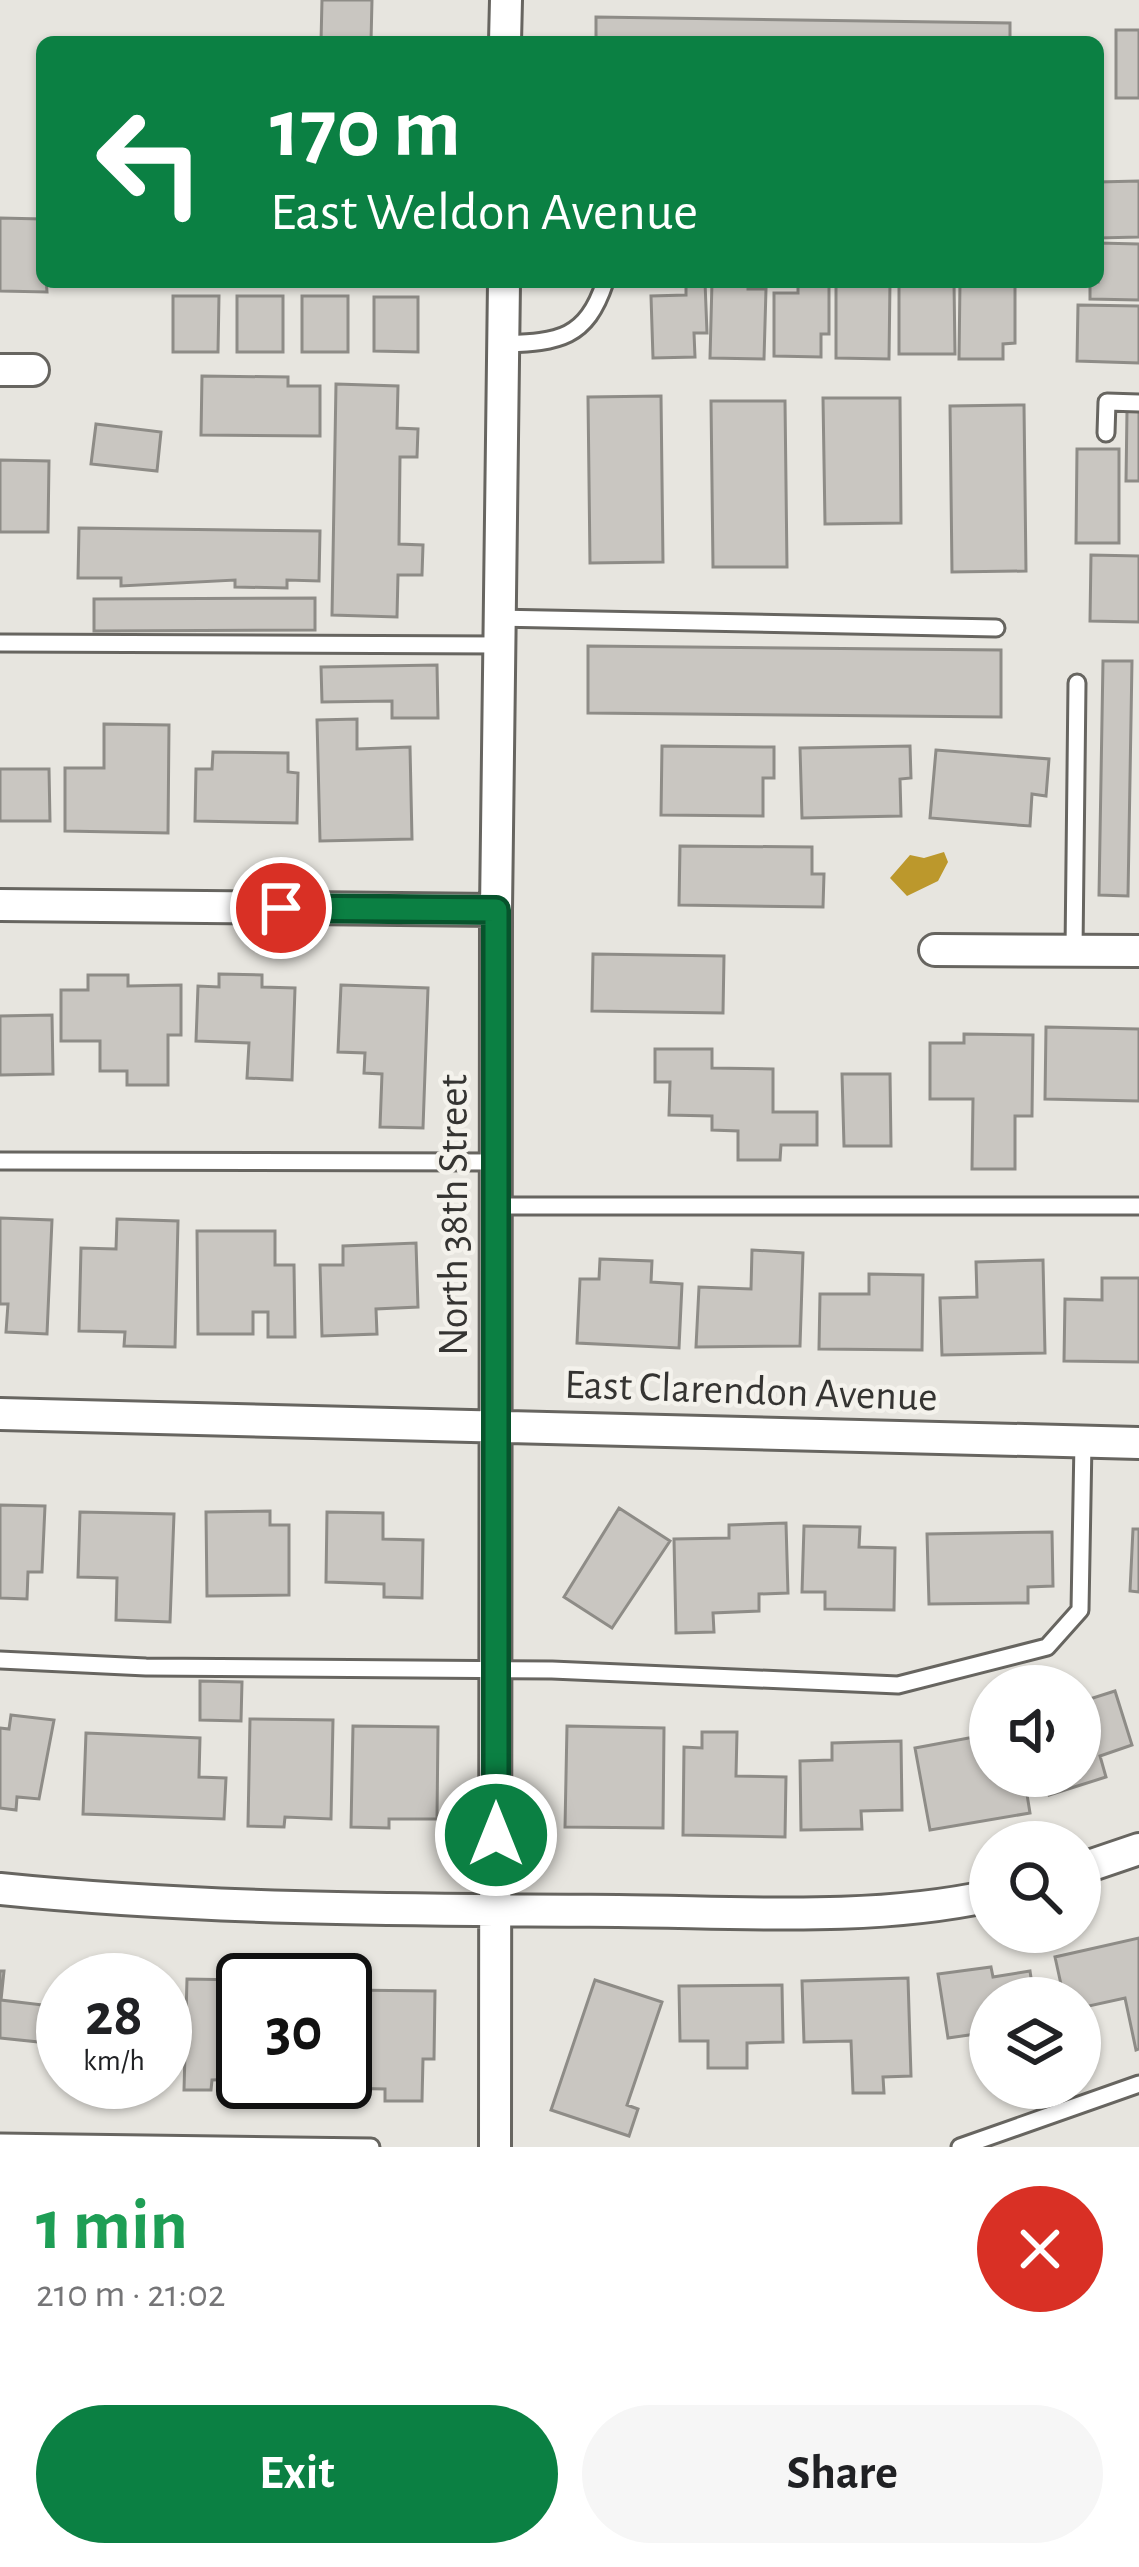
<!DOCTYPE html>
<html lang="en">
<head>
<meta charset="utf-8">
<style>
  :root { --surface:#fff; --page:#f6f6f6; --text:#202124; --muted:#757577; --accent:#0b8043 }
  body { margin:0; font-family:"Alegreya Sans",sans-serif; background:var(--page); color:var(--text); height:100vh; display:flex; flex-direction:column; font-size:45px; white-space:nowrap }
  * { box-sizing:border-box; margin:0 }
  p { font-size:39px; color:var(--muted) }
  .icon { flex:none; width:66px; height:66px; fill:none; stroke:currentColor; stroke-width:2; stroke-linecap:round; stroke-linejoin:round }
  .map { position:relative; height:2147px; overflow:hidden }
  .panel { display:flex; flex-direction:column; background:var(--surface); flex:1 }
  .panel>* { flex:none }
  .top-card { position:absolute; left:36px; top:36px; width:1068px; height:252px; border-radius:18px; box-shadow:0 3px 9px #0004; background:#0b8043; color:#fff; overflow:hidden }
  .controls { position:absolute; left:969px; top:1665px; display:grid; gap:24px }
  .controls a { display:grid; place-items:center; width:132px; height:132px; border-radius:50%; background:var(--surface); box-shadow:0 3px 9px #0004; font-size:60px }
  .speed { position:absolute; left:36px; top:1953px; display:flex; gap:24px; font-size:60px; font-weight:700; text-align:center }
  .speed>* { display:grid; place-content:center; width:156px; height:156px; border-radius:50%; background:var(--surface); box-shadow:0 3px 9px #0004; line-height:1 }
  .speed small { font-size:30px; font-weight:400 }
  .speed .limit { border:6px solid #111; border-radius:18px; background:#fff; color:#111 }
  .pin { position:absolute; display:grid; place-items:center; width:102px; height:102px; color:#fff; margin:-51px; border:6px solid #fff; border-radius:50%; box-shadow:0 3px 12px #0007 }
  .me { position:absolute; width:132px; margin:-66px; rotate:0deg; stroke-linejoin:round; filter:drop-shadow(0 0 9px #0008) }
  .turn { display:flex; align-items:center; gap:42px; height:252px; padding:0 36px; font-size:54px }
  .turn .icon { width:156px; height:156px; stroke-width:2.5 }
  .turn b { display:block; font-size:84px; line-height:102px }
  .round { display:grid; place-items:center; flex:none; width:126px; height:126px; border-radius:63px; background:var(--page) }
  .summary { display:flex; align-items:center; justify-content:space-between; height:204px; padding:0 36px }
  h1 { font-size:72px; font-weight:700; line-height:90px; color:#1e9e55 }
  .primary-button { display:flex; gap:24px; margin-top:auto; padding:24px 36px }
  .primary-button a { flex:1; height:138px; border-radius:72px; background:var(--accent); color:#fff; font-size:48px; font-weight:700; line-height:138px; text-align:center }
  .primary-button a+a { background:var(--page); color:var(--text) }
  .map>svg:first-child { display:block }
  .water { fill:#bc982c }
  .building { fill:#c9c6c1; stroke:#8e8c87; stroke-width:3 }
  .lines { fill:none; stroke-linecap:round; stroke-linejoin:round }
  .lane-casing { stroke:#676560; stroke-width:21 }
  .street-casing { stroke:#676560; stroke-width:36 }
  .lane { stroke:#fff; stroke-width:15 }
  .street { stroke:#fff; stroke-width:30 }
  .route-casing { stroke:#07532c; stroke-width:30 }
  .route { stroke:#0b8043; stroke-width:21 }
  .labels { text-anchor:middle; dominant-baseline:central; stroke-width:9; stroke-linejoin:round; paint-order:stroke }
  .street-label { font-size:42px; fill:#353432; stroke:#f4f2ec }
</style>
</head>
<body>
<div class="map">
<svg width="1139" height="2147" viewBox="0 0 1139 2147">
  <rect width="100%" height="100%" fill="#e7e5df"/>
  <path class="water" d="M944 852 948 862 938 881 907 896 890 878 910 855 924 858Z"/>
  <path class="building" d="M322 0H372L371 42H321Z
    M596 17 1010 23V42H596Z
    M1116 30H1139V98H1116Z
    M1139 181V237L1098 238V182Z
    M0 218 42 219 47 292 0 291Z
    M1098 243 1139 244V300L1090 299V282H1098Z
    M686 282H705L707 333H694L695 357 653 358 651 296 686 295Z
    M712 282H748V289H766L764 359 710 358Z
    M798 282H829V334H821V357L774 356V293H798Z
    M836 282H890L889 359 836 358Z
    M899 282H954L955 354H899Z
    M960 282H1015V343L1003 344V359H959Z
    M173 296H219L218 352H173Z
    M237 296H283V352H237Z
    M302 296H348V352H302Z
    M374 297H418V352L374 351Z
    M1078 305 1139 306V363L1077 361Z
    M202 376 288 377V386H320V436L201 435Z
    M336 384 398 386 397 428 418 429 417 457H400L399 544 423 545 422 575H398L397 617 332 615Z
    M661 396 663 562 590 563 588 397Z
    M823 398H900L901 523 825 524Z
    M711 401H785L787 567H713Z
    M1024 405 1026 571 952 572 950 406Z
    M1127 411H1139V481H1126Z
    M96 424 161 432 157 471 91 464Z
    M1077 449H1119V543H1076Z
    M0 460 49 461 48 532H0Z
    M79 528 320 531 319 581 287 580V588L235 587V580L121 586V578H78Z
    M1091 555 1139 556V622L1090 621Z
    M315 598V630L94 631V599Z
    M588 646 1001 650V717L588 713Z
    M1103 661H1132L1128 896 1099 895Z
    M437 665 438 718H392V701L322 702 321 667Z
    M357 719V749L410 747 412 839 320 841 317 720Z
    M104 724 169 725 168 833 65 831V768H104Z
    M662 746 774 747V778H763V816L661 815Z
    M910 746 911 778 900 779 901 816 802 818 800 748Z
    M936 750 1049 759 1046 796 1032 794 1030 826 930 818Z
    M213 752 288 753V772L298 773 297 823 195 821 196 769H212Z
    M0 769H49L50 821H0Z
    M680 846 812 847V874H824L823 907 679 905Z
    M593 954 724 956 723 1013 592 1011Z
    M219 974 262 975V987L295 988 292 1080 247 1078 249 1043 196 1041 198 986 219 987Z
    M88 975H128V986L181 985V1035H168V1085H127V1071H100V1041H61V990H88Z
    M341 985 428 988 423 1128 380 1127 382 1074 364 1073 365 1053 338 1052Z
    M52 1015 53 1074 0 1075V1016Z
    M1046 1027 1139 1029V1101L1045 1099Z
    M964 1034 1033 1035 1032 1116H1015V1169H972L973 1099H930V1043H964Z
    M655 1049H712V1068L773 1069V1112H817V1145H781L780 1160H738V1131L712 1130V1116L669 1115 670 1082H655Z
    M842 1074H890L891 1146H844Z
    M0 1218 52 1220 47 1334 6 1332 8 1304H0Z
    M117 1219 178 1221 175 1347 124 1346 125 1332 79 1331 81 1248 116 1249Z
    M197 1231H275V1265H294L295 1337H268V1312H253V1334H198Z
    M416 1243 418 1307 376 1309 377 1334 322 1336 320 1265H343V1246Z
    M752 1250 803 1253 800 1346 696 1347 699 1287 751 1289Z
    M600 1259 652 1261 651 1282 682 1284 679 1348 577 1343 580 1279H599Z
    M1043 1260 1045 1353 942 1355 940 1298 977 1297 976 1262Z
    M869 1274 923 1275 922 1350 819 1349 820 1294H869Z
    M1102 1278H1139V1362L1064 1361 1065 1299 1102 1300Z
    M0 1505 45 1506 42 1572H28L27 1599 0 1598Z
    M619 1508 670 1541 612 1628 564 1597Z
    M270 1511V1525H289V1595L207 1596 206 1512Z
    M80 1512 174 1514 170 1622 116 1620 117 1578 78 1577Z
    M327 1512 383 1513V1539L423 1540 422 1598 384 1597V1584L326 1582Z
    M786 1523 788 1593 759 1594V1611L713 1613 714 1632 676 1633 674 1539 729 1538V1525Z
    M804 1526 860 1527 859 1547 895 1548 894 1610 825 1609V1592H802Z
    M1133 1529H1139V1592L1130 1591Z
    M1052 1532 1053 1586 1028 1587V1603L929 1604 927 1534Z
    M200 1681 242 1682 241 1721 200 1720Z
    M1115 1691 1132 1745 1100 1756 1106 1777 1049 1795 1043 1776H1080V1702Z
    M11 1715 54 1720 39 1799 17 1797 16 1810 0 1808V1728L9 1729Z
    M250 1719 333 1720 331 1819 285 1817 284 1827 248 1826Z
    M353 1726 438 1727 437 1819H389V1828L351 1827Z
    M567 1726 664 1728 663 1828 565 1827Z
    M702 1732H737L736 1776 786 1777 785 1837 683 1835 684 1747 702 1748Z
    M86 1733 200 1738 199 1777 226 1778 224 1819 83 1814Z
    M990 1734V1776H1024L1030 1813 930 1830 915 1748Z
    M901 1741 902 1810 861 1811 862 1829 801 1830 800 1761 832 1760V1743Z
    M1139 1938V2049L1136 2050 1125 1998 1080 2008V1998H1064L1055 1957Z
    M991 1967 993 1977 1030 1971 1034 1998H990V2032L948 2038 938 1974Z
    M0 1971H4L1 2000 43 2005 39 2042 0 2038Z
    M908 1978 911 2076 883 2077 884 2093H853L851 2041 804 2042 802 1981Z
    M187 1979 243 1980V2079L212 2080 211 2090H184Z
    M595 1980 662 2002 627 2105 638 2109 629 2136 551 2110Z
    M782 1985 783 2042 747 2043V2068H708V2041H680L679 1986Z
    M345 1990 435 1991 434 2059H423L422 2101H385V2089L339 2088V2082H345Z"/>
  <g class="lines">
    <g class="lane-casing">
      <path id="lane" d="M504 344C559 342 586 339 605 282
        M1106 433 1107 402 1139 403
        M500 618 996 628
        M0 643 500 645
        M1074 950 1077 683
        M0 1161 496 1162
        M496 1206H1139
        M0 1660 146 1667 552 1670 898 1685 1047 1647 1080 1610 1083 1442
        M0 2142 371 2147
        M960 2147 1139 2084"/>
    </g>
    <g class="street-casing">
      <path id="street" d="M505 42 506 0
        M0 370H33
        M0 905 496 910
        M935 950 1139 951
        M0 1414 1139 1443
        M1080 1869 1139 1849
        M0 1889C205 1910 412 1910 618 1911 740 1912 869 1922 990 1896
        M495 2147 496 910 504 282"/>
    </g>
    <use href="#lane" class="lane"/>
    <use href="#street" class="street"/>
  </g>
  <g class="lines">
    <g class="route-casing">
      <path id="route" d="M281 908 496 910V1835"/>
    </g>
    <use href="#route" class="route"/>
  </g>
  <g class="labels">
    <g class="street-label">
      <text transform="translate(454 1215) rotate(-90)">North 38th Street</text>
      <text transform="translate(751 1391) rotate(2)">East Clarendon Avenue</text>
    </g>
  </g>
</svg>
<div class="controls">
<a><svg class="icon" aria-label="sound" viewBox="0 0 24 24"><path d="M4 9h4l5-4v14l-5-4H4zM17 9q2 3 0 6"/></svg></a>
<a><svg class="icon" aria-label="search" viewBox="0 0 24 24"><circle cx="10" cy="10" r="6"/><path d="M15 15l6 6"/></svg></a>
<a><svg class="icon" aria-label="layers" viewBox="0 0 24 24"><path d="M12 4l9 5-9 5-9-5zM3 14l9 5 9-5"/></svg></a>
</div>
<div class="speed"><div>28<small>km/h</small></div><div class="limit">30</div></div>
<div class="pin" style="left:281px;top:908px;background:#d93025"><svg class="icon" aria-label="arrive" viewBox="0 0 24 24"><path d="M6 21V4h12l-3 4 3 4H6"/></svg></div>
<svg class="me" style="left:496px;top:1835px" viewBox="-20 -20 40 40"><circle r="17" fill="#0b8043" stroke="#fff" stroke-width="3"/><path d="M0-11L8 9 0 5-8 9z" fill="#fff"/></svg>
<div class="top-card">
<div class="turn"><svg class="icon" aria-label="left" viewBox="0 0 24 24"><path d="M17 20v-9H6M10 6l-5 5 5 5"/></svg><div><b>170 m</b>East Weldon Avenue</div></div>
</div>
</div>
<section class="panel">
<div class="summary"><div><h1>1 min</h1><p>210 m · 21:02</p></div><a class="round" style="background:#d93025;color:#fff"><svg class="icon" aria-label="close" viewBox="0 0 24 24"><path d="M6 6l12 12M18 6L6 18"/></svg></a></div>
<div class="primary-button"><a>Exit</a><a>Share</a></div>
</section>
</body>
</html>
